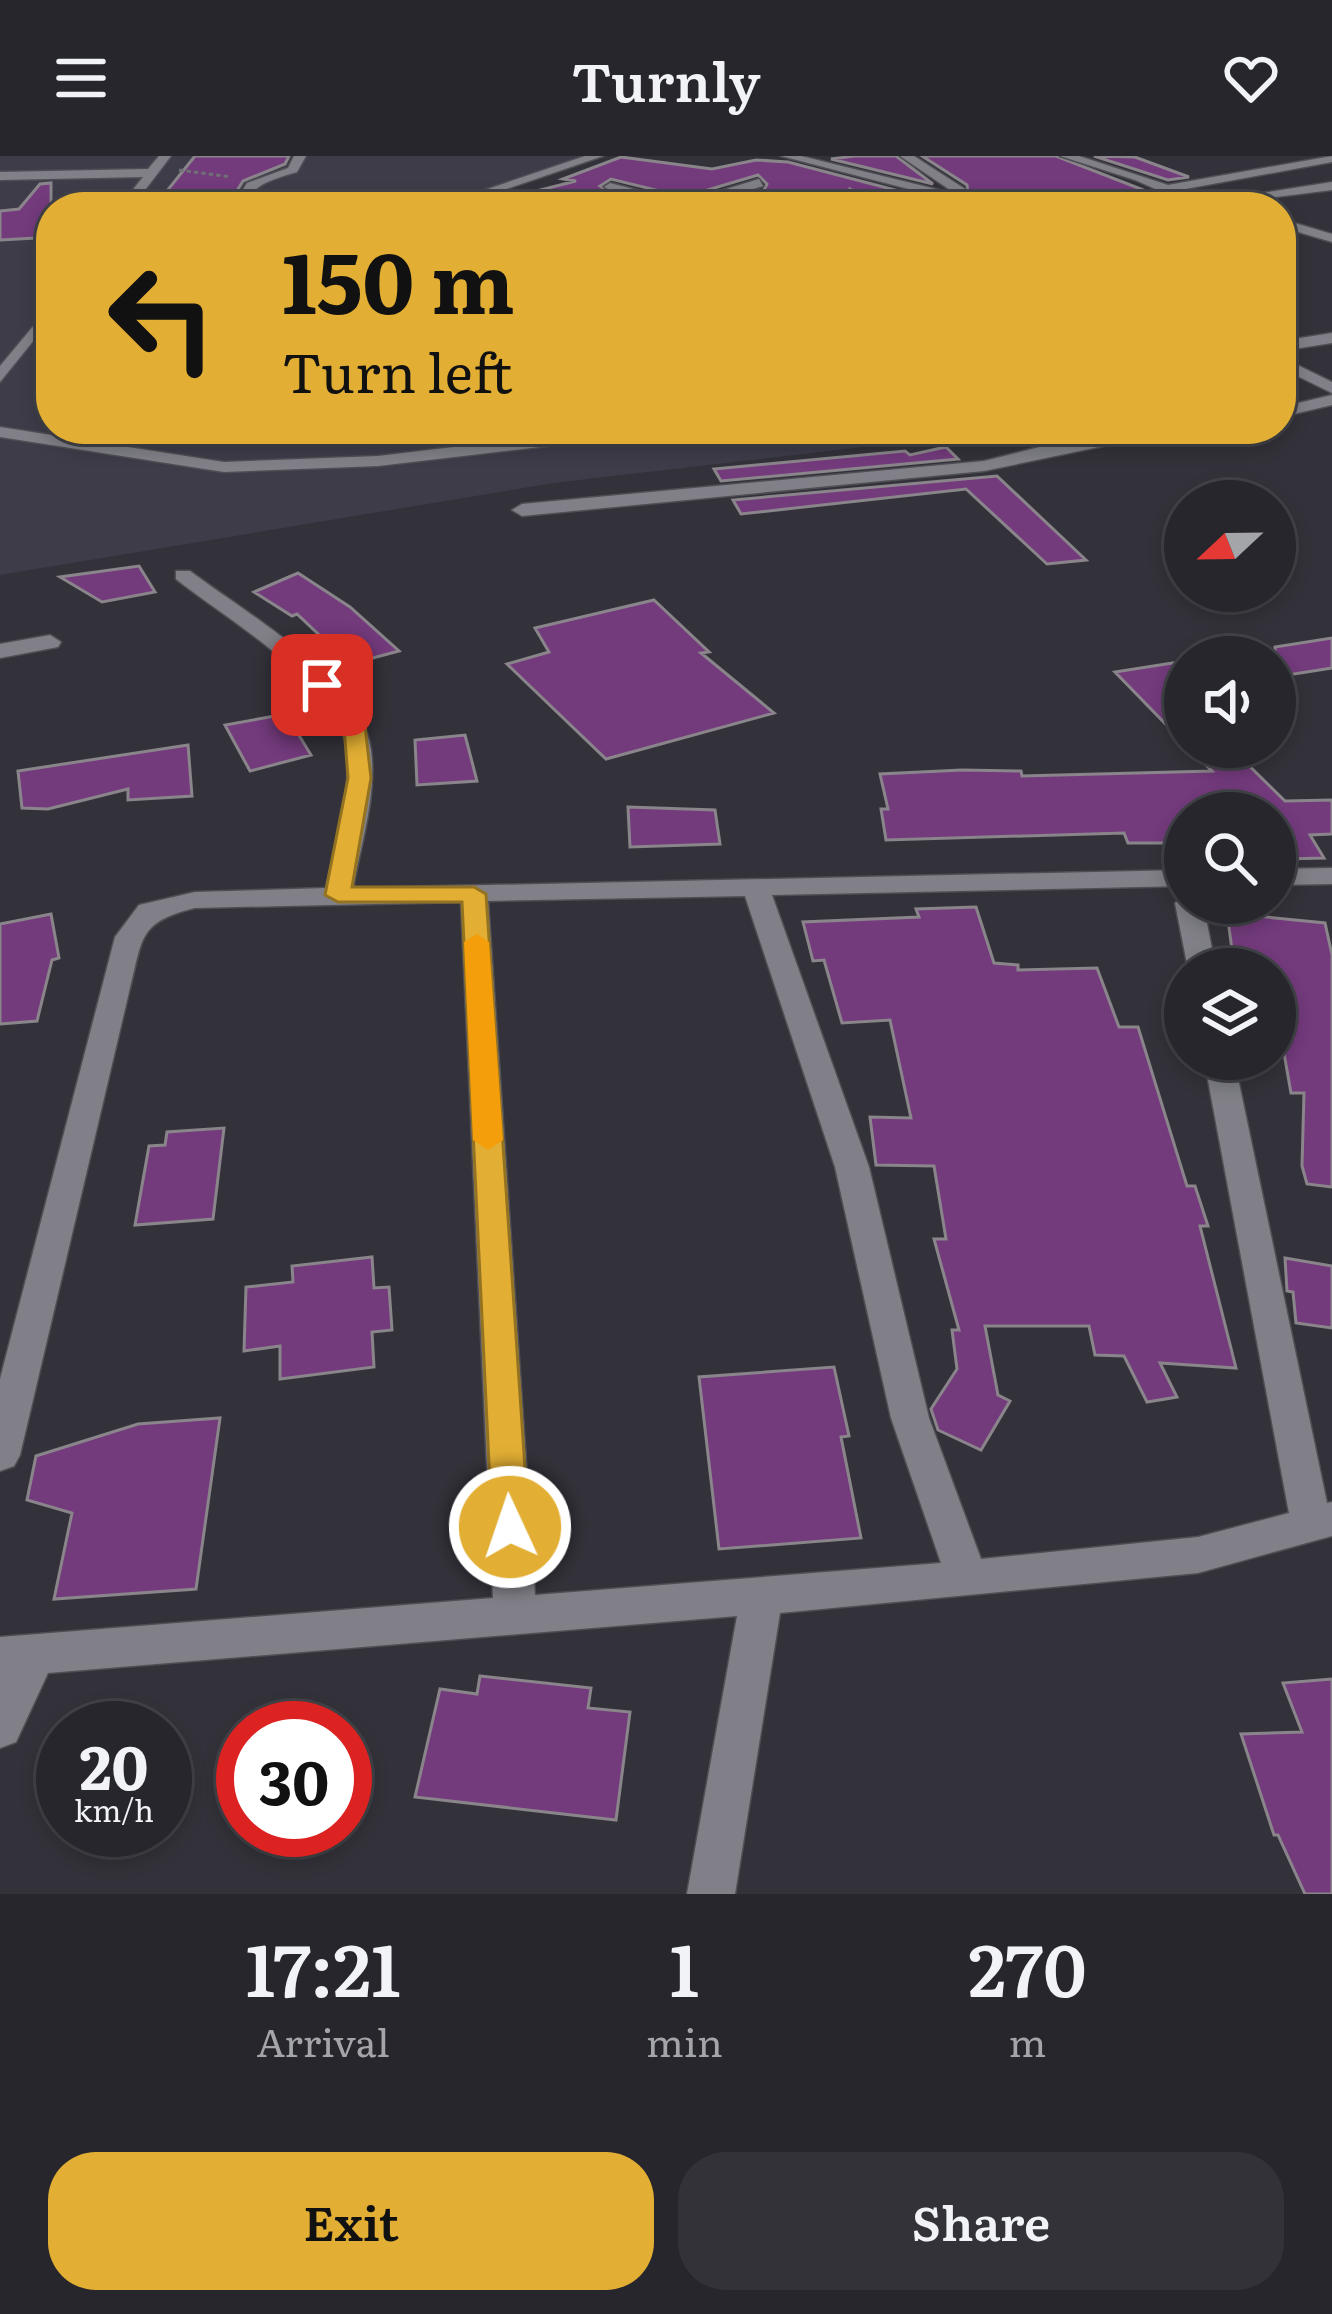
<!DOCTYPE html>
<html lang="en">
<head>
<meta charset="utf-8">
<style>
  :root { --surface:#26262c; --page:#323238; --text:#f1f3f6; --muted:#a4a5a9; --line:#424348; --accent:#e2af34 }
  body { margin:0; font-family:Literata,serif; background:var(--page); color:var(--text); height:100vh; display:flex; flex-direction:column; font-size:45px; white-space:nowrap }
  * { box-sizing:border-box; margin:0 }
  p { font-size:39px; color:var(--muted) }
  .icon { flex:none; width:66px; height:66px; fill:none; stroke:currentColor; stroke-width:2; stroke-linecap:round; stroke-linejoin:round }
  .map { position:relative; height:1738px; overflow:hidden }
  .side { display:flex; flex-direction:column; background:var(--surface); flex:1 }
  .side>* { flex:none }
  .hud { position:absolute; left:36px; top:36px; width:1260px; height:252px; border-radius:48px; box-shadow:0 6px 18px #0003,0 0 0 3px var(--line); background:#e2af34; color:#111; overflow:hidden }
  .needle { width:78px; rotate:248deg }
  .buttons { position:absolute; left:1164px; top:324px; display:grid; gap:24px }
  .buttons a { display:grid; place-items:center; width:132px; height:132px; border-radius:50%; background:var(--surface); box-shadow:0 6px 18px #0003,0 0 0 3px var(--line); font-size:60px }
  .speed { position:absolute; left:36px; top:1545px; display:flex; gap:24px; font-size:60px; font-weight:700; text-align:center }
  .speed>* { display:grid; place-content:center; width:156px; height:156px; border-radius:50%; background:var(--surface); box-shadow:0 6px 18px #0003,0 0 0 3px var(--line); line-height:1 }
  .speed small { font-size:30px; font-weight:400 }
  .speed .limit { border:18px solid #d22; background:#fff; color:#111 }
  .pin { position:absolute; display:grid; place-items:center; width:102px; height:102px; color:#fff; margin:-51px; border-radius:24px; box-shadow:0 6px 18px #0006 }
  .me { position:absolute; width:132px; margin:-66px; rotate:357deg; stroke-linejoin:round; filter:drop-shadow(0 0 9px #0008) }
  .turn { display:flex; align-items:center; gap:42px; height:252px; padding:0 48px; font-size:54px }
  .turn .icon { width:156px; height:156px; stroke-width:2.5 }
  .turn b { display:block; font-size:84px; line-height:102px }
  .eta { display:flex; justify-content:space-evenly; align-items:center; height:204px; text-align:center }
  .eta b { font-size:72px; font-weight:600; line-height:84px }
  .action { display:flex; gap:24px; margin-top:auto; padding:24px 48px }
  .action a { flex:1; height:138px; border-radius:48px; background:var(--accent); color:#111; font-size:48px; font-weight:600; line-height:138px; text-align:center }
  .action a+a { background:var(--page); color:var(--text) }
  header { display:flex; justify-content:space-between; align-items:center; height:156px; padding:0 48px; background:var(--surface); font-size:54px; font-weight:600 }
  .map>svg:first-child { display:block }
  .built { fill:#3e3c49 }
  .building { fill:#733a7c; stroke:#8a848b; stroke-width:3 }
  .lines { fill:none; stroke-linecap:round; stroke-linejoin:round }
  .minor-casing { stroke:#4f4e54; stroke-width:3 }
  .path { stroke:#706f76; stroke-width:3; stroke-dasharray:4.5 3; stroke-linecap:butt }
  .minor { fill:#818088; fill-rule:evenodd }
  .route { fill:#e2af34; stroke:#937222; stroke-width:3 }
  .slow { fill:#f59e0b }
</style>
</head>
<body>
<header><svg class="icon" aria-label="menu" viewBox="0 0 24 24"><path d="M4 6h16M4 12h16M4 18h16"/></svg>Turnly<svg class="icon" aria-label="heart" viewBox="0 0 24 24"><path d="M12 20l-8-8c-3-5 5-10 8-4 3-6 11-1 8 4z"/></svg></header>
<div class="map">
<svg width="1332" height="1738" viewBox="0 0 1332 1738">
  <rect width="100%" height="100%" fill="#33323a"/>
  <path class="built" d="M0 0H608L473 44 488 51H51V273H875L890 288 553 327 0 419Z"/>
  <path class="building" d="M195 0H289L285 8 243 25 227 51H154Z
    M855 0H896L933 28 831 3Z
    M922 0H1056L1164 42 1163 48 990 51 988 44 968 37 967 29Z
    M1094 0 1135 1 1189 21 1168 24Z
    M621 1 712 13 756 4 788 6 960 51H885L850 33 848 51H700L764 34 767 28 758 19 684 41 611 23 600 30 623 44 648 51H514L513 41 576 25 563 23Z
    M51 27V65L36 82 0 84V55L19 53 40 28Z
    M946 291 958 303 721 325 714 313 905 295 910 299Z
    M997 320 1086 404 1047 408 966 333 741 358 733 344Z
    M139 410 155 436 102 446 60 421Z
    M298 417 350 451 399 495 350 508 297 458 292 460 254 436Z
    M654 444 709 496 701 497 774 557 606 603 507 508 549 496 535 472Z
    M1332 482V512L1275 521V491Z
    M1185 505V588L1115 516Z
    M286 558 311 599 250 615 225 569Z
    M465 579 477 625 417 629 415 584Z
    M188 589 192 640 128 644V633L48 653 22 652 18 615Z
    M1188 591H1230L1285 645 1332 644V678L1310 679 1324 702 1285 703 1275 686V657H1185V687H1128L1124 677 886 684 881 653H888L880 618 962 614 1021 615 1022 620 1212 615Z
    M628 651 715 654 720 688 630 691Z
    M976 751 994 807 1018 809V814L1097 812 1119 871H1138L1187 1030H1195L1208 1070H1200L1236 1212 1160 1207 1177 1241 1147 1246 1124 1200 1095 1199 1089 1170H985L998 1239 1010 1245 981 1294 938 1274 931 1253 957 1213 952 1174H959L934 1083H946L934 1010 876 1009 870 961 911 962 890 864 842 867 824 804 813 805 803 766 919 761 916 753Z
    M1227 757 1325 767 1332 799V1031L1307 1028 1302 1010 1304 937H1291L1275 846V813H1268L1266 805 1233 801Z
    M51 758 59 802 52 804 37 865 0 868V768Z
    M224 972 213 1063 135 1069 149 990 165 989 167 976Z
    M372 1101 374 1132 389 1131 392 1174 372 1176 374 1211 280 1223V1190L244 1195 246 1131 293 1126 292 1110Z
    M1285 1102 1332 1110V1172L1296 1167 1293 1136 1287 1135Z
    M834 1211 849 1280 841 1281 861 1382 719 1393 699 1221Z
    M220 1262 196 1433 54 1443 72 1357 27 1344 36 1300 138 1268Z
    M480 1520 591 1532 588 1552 630 1556 616 1664 415 1641 440 1533 477 1538Z
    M1332 1523V1738H1305L1278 1679H1274L1241 1578 1302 1576 1283 1527Z"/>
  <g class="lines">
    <g class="minor-casing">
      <path id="minor" d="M159 0H171L132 51H119L143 21 0 24V16L148 13Z
        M294 0H306L297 16C275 23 252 27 244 51H232L247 27 288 12Z
        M585 0H603L480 42 470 39Z
        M781 0H801L956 38 900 0H914L965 33 962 40 987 48 978 51Z
        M1060 0H1079L1168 29 1332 0V6L1180 34 1206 46 1332 26V34L1196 51 1135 24Z
        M759 23 763 30C705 48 662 61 604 31L610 27 684 46Z
        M1281 63 1332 78V86L1281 71Z
        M51 149V163L0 226V210Z
        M1332 177V187L1281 195V185Z
        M1281 201 1332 226V237L1281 212Z
        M1332 239V249L1281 261V251Z
        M0 271 224 306 378 300 606 273H660L651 278 378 310 224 316 0 281Z
        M1141 273H1185L984 315 522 360 512 354 522 348 984 305 1063 285Z
        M176 415H190C244 456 362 523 371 594 377 640 361 687 353 732L1185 714V730L772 739 869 1011 929 1262 981 1403 1198 1381 1289 1357 1204 903H1234L1327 1347 1332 1346V1380L1198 1417 780 1457 735 1738H687L737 1460 48 1517 16 1586 0 1592V1481L493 1442 461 746 195 752C137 766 143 783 129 836L20 1299 14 1310 0 1315V1223L115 781 139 749 195 736 326 732C335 688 351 642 347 596 341 529 226 463 176 423ZM745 740 835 1011 891 1262 941 1407 535 1439 488 745Z
        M50 479 61 486 58 491 0 502V488Z
        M1332 712V728L1275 729V713Z
        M1185 740V747H1203L1216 813H1188L1175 747Z"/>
    </g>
    <path class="path" d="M179 14 231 21"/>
    <use href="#minor" class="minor"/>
  </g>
  <path class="route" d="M322 523 330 525 365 570 371 622 352 731H474L486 738 529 1371 523 1382 510 1387 497 1382 492 1371 462 746H338L325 739 348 622 344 571 312 529Z"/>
  <path class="slow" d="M477 778 489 786 503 984 488 994 473 984 464 786Z"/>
</svg>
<div class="buttons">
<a><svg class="needle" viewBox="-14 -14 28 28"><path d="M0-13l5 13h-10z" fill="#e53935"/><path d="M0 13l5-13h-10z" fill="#a4a5a9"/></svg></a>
<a><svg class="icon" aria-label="sound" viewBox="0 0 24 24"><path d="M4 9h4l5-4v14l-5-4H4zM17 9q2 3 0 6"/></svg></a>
<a><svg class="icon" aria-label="search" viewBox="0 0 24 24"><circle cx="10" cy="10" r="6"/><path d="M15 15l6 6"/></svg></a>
<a><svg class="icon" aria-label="layers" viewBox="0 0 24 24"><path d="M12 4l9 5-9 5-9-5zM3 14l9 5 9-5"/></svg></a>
</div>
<div class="speed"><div>20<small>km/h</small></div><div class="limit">30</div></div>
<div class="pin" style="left:322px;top:529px;background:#d93025"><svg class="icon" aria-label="arrive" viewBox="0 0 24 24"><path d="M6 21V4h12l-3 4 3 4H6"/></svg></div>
<svg class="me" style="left:510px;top:1371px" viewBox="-20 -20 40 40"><circle r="17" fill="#e2af34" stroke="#fff" stroke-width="3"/><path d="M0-11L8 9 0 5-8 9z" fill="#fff"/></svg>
<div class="hud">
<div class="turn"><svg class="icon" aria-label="left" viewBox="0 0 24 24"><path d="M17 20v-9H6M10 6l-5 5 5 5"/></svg><div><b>150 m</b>Turn left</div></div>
</div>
</div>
<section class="side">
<div class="eta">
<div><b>17:21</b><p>Arrival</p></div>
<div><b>1</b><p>min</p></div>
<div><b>270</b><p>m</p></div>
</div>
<div class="action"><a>Exit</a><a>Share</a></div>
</section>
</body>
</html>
